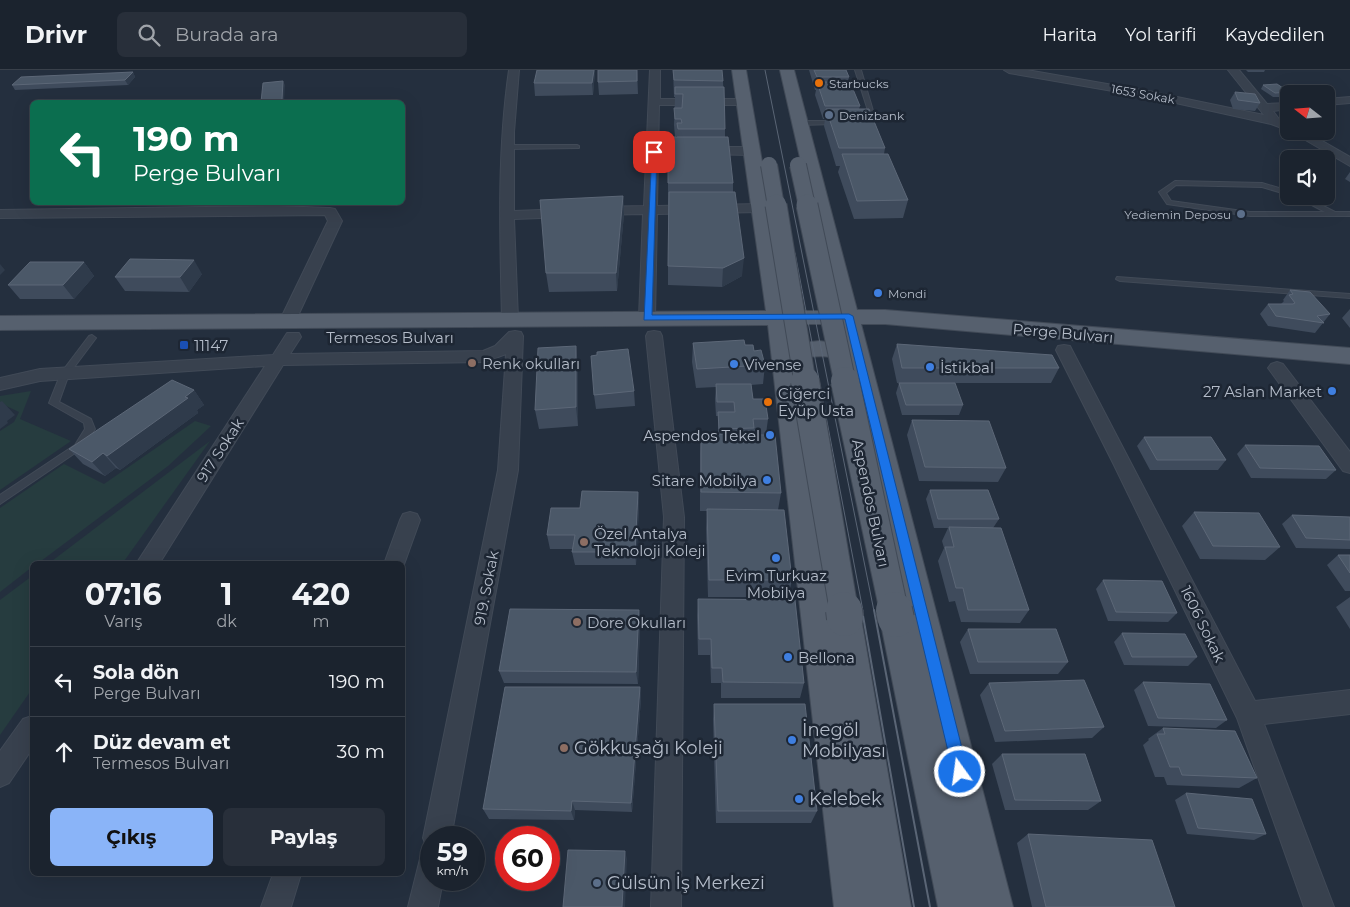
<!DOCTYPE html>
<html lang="tr">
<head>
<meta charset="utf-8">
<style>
  :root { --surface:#1b232e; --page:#282f3a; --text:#f1f3f6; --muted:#a0a4aa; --line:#39404a; --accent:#8ab4f8 }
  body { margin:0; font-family:Montserrat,sans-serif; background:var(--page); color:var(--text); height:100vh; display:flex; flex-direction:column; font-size:19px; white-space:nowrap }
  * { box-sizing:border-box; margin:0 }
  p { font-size:16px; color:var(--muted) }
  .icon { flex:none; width:28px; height:28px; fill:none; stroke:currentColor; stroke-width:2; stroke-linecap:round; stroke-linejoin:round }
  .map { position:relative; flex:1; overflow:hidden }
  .sheet { position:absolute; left:30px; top:491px; width:375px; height:315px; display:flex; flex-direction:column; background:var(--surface); border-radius:8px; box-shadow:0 5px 20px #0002,0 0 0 1px var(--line) }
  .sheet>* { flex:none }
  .banner { position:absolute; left:30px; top:30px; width:375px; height:105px; border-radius:8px; box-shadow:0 5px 20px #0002,0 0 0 1px var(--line); background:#0b6e4f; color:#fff; overflow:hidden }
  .needle { width:32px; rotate:287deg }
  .fabs { position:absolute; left:1280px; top:15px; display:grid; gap:10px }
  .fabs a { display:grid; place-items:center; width:55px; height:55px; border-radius:8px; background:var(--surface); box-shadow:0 5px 20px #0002,0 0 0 1px var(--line); font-size:25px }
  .speed { position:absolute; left:420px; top:756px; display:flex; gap:10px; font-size:25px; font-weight:700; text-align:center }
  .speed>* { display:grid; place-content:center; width:65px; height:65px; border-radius:50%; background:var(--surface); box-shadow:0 5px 20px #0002,0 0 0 1px var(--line); line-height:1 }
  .speed small { font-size:12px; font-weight:400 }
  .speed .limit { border:8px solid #d22; background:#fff; color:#111 }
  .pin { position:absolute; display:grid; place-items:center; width:42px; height:42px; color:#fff; margin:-21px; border-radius:10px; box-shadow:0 2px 8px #0006 }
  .me { position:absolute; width:55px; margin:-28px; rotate:346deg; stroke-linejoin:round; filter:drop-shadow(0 0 4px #0008) }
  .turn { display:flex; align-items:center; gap:18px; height:105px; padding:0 20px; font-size:22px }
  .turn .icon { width:65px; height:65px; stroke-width:2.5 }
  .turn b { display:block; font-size:35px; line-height:42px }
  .eta { display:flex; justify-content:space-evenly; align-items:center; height:85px; text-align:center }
  .eta b { font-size:30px; font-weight:700; line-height:35px }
  .primary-button { display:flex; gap:10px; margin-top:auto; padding:10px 20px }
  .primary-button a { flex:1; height:58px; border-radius:8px; background:var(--accent); color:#111; font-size:20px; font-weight:700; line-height:58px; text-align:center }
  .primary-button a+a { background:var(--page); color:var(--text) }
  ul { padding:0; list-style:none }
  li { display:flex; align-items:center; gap:15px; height:70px; padding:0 20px; border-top:1px solid var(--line) }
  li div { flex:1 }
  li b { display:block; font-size:19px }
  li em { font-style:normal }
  header { display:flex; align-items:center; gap:30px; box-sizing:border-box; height:70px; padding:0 25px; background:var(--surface); border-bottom:1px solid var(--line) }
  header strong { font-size:24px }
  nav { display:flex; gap:28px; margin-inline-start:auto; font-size:18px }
  .search { width:350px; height:45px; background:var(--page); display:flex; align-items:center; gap:12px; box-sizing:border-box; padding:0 18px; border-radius:8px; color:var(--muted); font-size:19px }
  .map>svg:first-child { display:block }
  .green { fill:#263c3f }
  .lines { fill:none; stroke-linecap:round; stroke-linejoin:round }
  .service-casing { stroke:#414a57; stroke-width:2 }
  .minor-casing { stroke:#414a57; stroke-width:2 }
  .primary-casing { stroke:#414a57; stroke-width:2 }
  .service { fill:#38414e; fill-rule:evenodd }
  .minor { fill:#38414e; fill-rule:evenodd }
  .primary { fill:#56606e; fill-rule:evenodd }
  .tram-far1 { stroke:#5a6575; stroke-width:1 }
  .tram { stroke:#5a6575; stroke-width:2 }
  .primary-bridge-far3-casing { stroke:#414a57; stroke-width:18; stroke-linecap:butt }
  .primary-bridge-far2-casing { stroke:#414a57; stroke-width:23; stroke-linecap:butt }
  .primary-bridge-far1-casing { stroke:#414a57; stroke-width:30; stroke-linecap:butt }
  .primary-bridge-casing { stroke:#414a57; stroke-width:38; stroke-linecap:butt }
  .primary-bridge-far3 { stroke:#56606e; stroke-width:16 }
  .primary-bridge-far2 { stroke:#56606e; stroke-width:21 }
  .primary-bridge-far1 { stroke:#56606e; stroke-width:28 }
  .primary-bridge { stroke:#56606e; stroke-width:36 }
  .wall { fill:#3f4b5c }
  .shaded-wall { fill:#2f3b4b }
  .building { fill:#4b5868; stroke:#5c6777 }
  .route { fill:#1a73e8; stroke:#114b97 }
  .food-dot { fill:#e8710a; stroke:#1d2633; stroke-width:2 }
  .service-dot { fill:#5c6f8a; stroke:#1d2633; stroke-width:2 }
  .shop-dot { fill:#3f7fe0; stroke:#1d2633; stroke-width:2 }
  .transit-dot { fill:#1a4fb4; stroke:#1d2633; stroke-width:2 }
  .education-dot { fill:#8d6e63; stroke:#1d2633; stroke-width:2 }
  .labels { text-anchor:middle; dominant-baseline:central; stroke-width:5; stroke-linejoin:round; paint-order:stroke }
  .far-poi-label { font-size:12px; fill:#b4bcc9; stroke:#1d2633; text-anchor:start }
  .far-street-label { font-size:12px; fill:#b4bcc9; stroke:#1d2633 }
  .street-label { font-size:15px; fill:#b4bcc9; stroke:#1d2633 }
  .poi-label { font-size:15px; fill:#b4bcc9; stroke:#1d2633; text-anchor:start }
  .near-poi-label { font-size:18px; fill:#b4bcc9; stroke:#1d2633; text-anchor:start }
</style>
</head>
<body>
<header>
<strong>Drivr</strong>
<div class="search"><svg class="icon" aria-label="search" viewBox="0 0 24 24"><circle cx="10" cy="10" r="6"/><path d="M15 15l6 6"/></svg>Burada ara</div>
<nav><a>Harita</a><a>Yol tarifi</a><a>Kaydedilen</a></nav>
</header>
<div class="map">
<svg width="1350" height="837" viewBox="0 0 1350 837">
  <rect width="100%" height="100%" fill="#242f3e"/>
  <path class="green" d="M31 321 20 349 71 371 0 420V361L14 352 19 342 0 333V326Z
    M195 351 211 356 168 396 37 494H32V497L0 522V438L64 394 104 414Z
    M210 371 122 494H48Z
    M32 506V619L0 665V530Z"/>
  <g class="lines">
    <g class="service-casing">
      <path id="service" d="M855 0H861L876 51 871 50Z
        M833 51 836 53 835 54 801 55 798 53 801 51Z
        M577 75 579 76V78L508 79 505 77 508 75Z
        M1175 111 1262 113 1289 121V125L1262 117 1176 115 1166 123 1171 131 1250 142H1325L1295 126H1304L1335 142H1350V146H1250L1167 134 1159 122Z
        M1117 207 1350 224V228L1120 211 1116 209Z
        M92 265 96 268 69 304 59 332 91 349 95 359 81 379 0 434V425L75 375 85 359 84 353 49 333 61 303 89 266Z"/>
    </g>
    <g class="minor-casing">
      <path id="minor" d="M509 0H519L514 62V141L568 139 575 143 568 147 514 149 518 249 516 253H504L502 249C500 166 497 83 509 0Z
        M650 0H660V29H744L750 32 744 35H659L657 136 760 134 767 138 760 142 657 144 655 248 647 253 639 248 643 144 597 145 590 141 597 137 644 136Z
        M1004 0H1027L1153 22 1264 45 1228 0H1239L1267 34 1289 33V39L1273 41 1279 49 1289 53 1290 61 1271 54 1153 28 1009 3Z
        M1350 27V33L1326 35V29Z
        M1290 61H1305L1350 87V96Z
        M703 77H751L757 81 751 85 699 84 697 81 699 78Z
        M277 136 330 138 335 139 342 151 296 250 294 254H282L280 250 328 151 325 145 0 148V140Z
        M515 261 521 262 523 266 518 400 451 768H431V780L427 778 423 768 498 400 506 284 485 292 283 295 159 494H136L265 296 40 311 0 320V308L40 299 273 285 287 263H299L301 267 290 284 483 281 495 276 509 262Z
        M654 261 660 262 662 266 684 447 681 837H651L664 447 646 266 648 262Z
        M1064 275 1070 276 1072 280 1255 631 1350 620V644L1264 654 1334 837H1304L1237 648 1113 393 1056 280 1058 276Z
        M1277 292 1283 294 1350 382V403L1343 401 1271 302 1268 298 1271 294Z
        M410 442 417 444 420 450 402 500V494H384L400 450 403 444Z
        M32 646V679L9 713 0 717V681L23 649Z
        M431 781V810H443L438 837H408L421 785Z
        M273 804H301L291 837H261Z"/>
    </g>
    <g class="primary-casing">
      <path id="primary" d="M732 0H746L788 241H835L780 0H794L857 240H885L1350 278V294L885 254H861L1013 837H938L880 549 885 539 896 535 904 538 848 297C835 283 817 286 800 288L797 293 832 542 834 538 845 534 856 538 861 548 911 837H834L768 255 0 260V246L766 241ZM790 254H838L843 274 819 271 794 274Z"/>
    </g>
    <use href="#service" class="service"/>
    <use href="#minor" class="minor"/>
    <use href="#primary" class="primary"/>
    <path class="tram-far1" d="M765 0 874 541
      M795 183 863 541"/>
    <path class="tram" d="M862 540 914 837
      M874 540 930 837"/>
    <g class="primary-bridge-far3-casing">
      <path id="primary-bridge-far3" d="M769 95 776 136
        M798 95 807 136"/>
    </g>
    <g class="primary-bridge-far2-casing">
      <path id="primary-bridge-far2" d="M776 135 805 312
        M807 135 845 312"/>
    </g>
    <g class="primary-bridge-far1-casing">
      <path id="primary-bridge-far1" d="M805 311 844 541
        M845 311 894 541"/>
    </g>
    <g class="primary-bridge-casing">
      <path id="primary-bridge" d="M844 540 845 548
        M894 540 896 549"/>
    </g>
    <use href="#primary-bridge-far3" class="primary-bridge-far3"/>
    <use href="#primary-bridge-far2" class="primary-bridge-far2"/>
    <use href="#primary-bridge-far1" class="primary-bridge-far1"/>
    <use href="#primary-bridge" class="primary-bridge"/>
  </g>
  <path class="wall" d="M537 0H595L593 25 535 26 534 13Z
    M637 0 638 24 599 25 598 12Z
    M673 0 723 11 725 59V67L733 113V122L742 206 722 217 668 215V67H677V66L675 67 674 55 675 27H674Z
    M809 0H846L849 7 848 12 860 36 859 39 885 78 884 84 908 130 903 148 854 149 838 102 840 96H836L824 56 825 49H823L815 25 816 20H815Z
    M1246 0H1265L1264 2H1248Z
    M133 2 135 7 128 15 15 20 12 15Z
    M1263 15 1289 22 1287 27H1273L1261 19Z
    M1235 22 1260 33 1255 41 1233 39 1230 30Z
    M1350 102V112L1345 109Z
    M623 126 624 144 617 221 549 222 546 203Z
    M84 192 94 206 74 229H20L8 215Z
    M202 204 189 222 125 221 115 207Z
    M1290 220 1330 244 1315 263 1268 256 1260 244 1268 234H1281L1284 231 1283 230Z
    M1350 239V258L1342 248Z
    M693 273 745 275 754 281 765 295 763 314 751 315 753 329 768 349 766 364H753V365L781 423 778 440 792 510 788 527H708L706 458 707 441H700V383L701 364 718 365V346H716L715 329 716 317 696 318 692 292Z
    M897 274 1059 298 1051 313H897L892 289Z
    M597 285 634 321 635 336 596 339 594 325Z
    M578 295V356L539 359 535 340Z
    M899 313 963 335 959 345H902L896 323Z
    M194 320 204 335 197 340 198 343 120 400 116 398 105 406 83 394 69 379Z
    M912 350 1006 398 998 412 919 411 907 365Z
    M1144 367 1226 390 1218 400H1150L1137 376Z
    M1245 375 1336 400 1326 409 1251 408 1237 384Z
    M930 420 999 449 993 458 1029 540 1020 553 961 552 955 531 949 532 938 491 944 478 942 471 948 458H934L926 429Z
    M638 422 639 436 636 495H575L572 482 573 479H550L547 465Z
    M1194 442 1280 477 1265 490 1200 489 1182 456Z
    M1292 445 1350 447V479L1296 478 1282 454Z
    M1338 485H1350V521H1345L1327 495Z
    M1103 510 1177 543 1168 552 1108 551 1096 519Z
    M1350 527V559L1336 537Z
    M698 529 804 613 800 628H721V613H711L710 585H698L697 546Z
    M639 540 640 553 638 614 504 613 499 601Z
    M968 559 1068 592 1058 604H970L960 572Z
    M1122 563 1197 587 1188 596 1124 595 1114 572Z
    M1143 612 1227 650 1216 658 1148 656 1134 620Z
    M989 613 1104 657 1092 668 995 672 980 625Z
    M640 617 641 629 632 742 575 740 574 750 489 749 483 739Z
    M714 634 817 741 811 753H716L713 649Z
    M1163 658 1257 708 1239 718 1167 715 1164 707H1155L1143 675 1149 670 1148 669Z
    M1002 684 1101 731 1088 740H1005L992 694Z
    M1186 723 1266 764 1254 770 1187 764 1175 730Z
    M1028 764 1175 837H1032L1017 773Z"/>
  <path class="shaded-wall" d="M594 0H595V3L593 25 592 13Z
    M133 2 135 7 128 15 125 10Z
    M283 11 285 15 284 32H261Z
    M623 126 624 144 617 221 616 203Z
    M744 188 742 206 722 217 723 198Z
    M194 190 202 204 189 222 180 207Z
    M84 192 94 206 74 229 63 215Z
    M0 194 5 200 0 205Z
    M576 276 578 295V356L576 337Z
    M194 320 204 335 197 340 198 343 120 400 107 386Z
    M2 331 15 345 7 351 8 353 0 359V332Z
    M103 383 116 398 105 406 92 392Z
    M638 422 639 436 636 495 635 482Z
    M639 540 640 553 638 614 636 602Z
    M640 617 641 629 632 742 631 733Z
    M572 731 575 740 574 750 571 741Z
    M625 781 627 789 625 837H622Z"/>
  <path class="building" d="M537 0H594L592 13H534Z
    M598 0H637V11L598 12Z
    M673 0H722L723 11 674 10Z
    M814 0H846L849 7H817Z
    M133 2 125 10 12 15 21 7Z
    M283 11 282 30 261 32 263 13Z
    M817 12H850L860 36H825Z
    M1277 14 1289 22 1275 23 1263 15Z
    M675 17H724L725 59H678L677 53H682L681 49H675L674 38H682L683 24H675Z
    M1235 22 1255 24 1260 33 1238 30Z
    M826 39H869L885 78H839Z
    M668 67H728L733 113H668Z
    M842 84H888L908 130 857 131Z
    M669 122H735L744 188 723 198 668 196Z
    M623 126 616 203H546L540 130Z
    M130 189 194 190 180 207H115Z
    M30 192H84L63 215H8Z
    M1290 220 1310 222 1330 244 1317 246 1324 253 1276 246 1268 234H1293L1295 233 1289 225 1293 224Z
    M744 270 745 275H753L754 281 761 280 765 295 697 299 693 273Z
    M897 274 1052 285 1059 298H902Z
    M576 276V337L535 340 538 278Z
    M628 279 634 321 594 325 591 286 597 285V282Z
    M172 310 194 320 185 327 188 328 107 386 103 383 92 392 69 379Z
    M899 313H955L963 335H906Z
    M716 314H751L753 329H765L768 349H753L754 358 719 359 718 342H735L734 332H717Z
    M912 350 989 351 1006 398 925 397Z
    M701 364 775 365 781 423 701 422Z
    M1144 367H1211L1226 390H1157Z
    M1245 375 1319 376 1336 400 1260 398Z
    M930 420H988L999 449H938Z
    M582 421 638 422 635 482H572L575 465H547L551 438H580Z
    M707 439 784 440 792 510H709Z
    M1194 442 1259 443 1280 477 1213 476Z
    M1292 445 1350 447V470L1306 468Z
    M949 457 1001 458 1029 540H968L963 518H956L945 477H954Z
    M1338 485H1350V503Z
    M1103 510 1162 511 1177 543 1116 542Z
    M698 529 795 530 804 613 723 612 722 598H712L711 569H699Z
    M510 539 639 540 636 602 499 601Z
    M968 559H1056L1068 592H978Z
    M1122 563 1185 564 1197 587H1132Z
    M1084 610 1104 657 1005 661 989 613Z
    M1143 612 1210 614 1227 650 1158 648Z
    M505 617H640L631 733 572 731 571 741 483 739Z
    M714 634H805L817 741H718Z
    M1163 658 1235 661 1257 708 1182 705 1179 697H1170L1157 664H1165Z
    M1002 684H1085L1101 731 1015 730Z
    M1186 723 1252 729 1266 764 1198 758Z
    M1028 764 1152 770 1175 837H1046Z
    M568 780 625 781 622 837H563Z"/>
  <path class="route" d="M652 80 657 82 652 245 849 244 853 246 968 702 966 707 960 710 955 707 953 702 845 249 644 250Z"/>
  <g class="food-dot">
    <circle cx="819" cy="13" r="5"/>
    <circle cx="768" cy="332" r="5"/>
  </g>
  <g class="service-dot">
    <circle cx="829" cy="45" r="5"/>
    <circle cx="1241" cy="144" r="5"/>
    <circle cx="597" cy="813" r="5"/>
  </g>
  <g class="shop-dot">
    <circle cx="878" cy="223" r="5"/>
    <circle cx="734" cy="294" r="5"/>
    <circle cx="930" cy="297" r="5"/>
    <circle cx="1332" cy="321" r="5"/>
    <circle cx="770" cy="365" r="5"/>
    <circle cx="767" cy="410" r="5"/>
    <circle cx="776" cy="488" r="5"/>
    <circle cx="788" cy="587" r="5"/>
    <circle cx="792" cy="670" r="5"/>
    <circle cx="799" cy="729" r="5"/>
  </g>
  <rect class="transit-dot" x="179" y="270" width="10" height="10" rx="2.5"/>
  <g class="education-dot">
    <circle cx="472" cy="293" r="5"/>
    <circle cx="584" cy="472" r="5"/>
    <circle cx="577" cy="552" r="5"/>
    <circle cx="564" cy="678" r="5"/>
  </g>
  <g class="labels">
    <g class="far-poi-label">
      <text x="829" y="13">Starbucks</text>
      <text x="839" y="45">Denizbank</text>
      <text x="1231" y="144" text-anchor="end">Yediemin Deposu</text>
      <text x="888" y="223">Mondi</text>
    </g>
    <g class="far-street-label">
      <text transform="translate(1143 24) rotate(10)">1653 Sokak</text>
    </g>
    <g class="street-label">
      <text transform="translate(1063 263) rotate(5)">Perge Bulvarı</text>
      <text x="390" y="267">Termesos Bulvarı</text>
      <text transform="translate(220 380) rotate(-57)">917 Sokak</text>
      <text transform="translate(871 433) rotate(78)">Aspendos Bulvarı</text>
      <text transform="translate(486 518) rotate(-79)">919. Sokak</text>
      <text transform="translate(1203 554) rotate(64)">1606 Sokak</text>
    </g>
    <g class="poi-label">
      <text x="194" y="275">11147</text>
      <text x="482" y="293">Renk okulları</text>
      <text x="744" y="294">Vivense</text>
      <text x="940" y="297">İstikbal</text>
      <text x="1322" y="321" text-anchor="end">27 Aslan Market</text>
      <text x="778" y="323">Ciğerci<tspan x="778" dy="17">Eyüp Usta</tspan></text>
      <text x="760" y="365" text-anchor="end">Aspendos Tekel</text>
      <text x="757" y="410" text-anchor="end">Sitare Mobilya</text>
      <text x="594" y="463">Özel Antalya<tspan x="594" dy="17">Teknoloji Koleji</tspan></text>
      <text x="776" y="505" text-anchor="middle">Evim Turkuaz<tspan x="776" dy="17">Mobilya</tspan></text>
      <text x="587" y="552">Dore Okulları</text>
      <text x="798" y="587">Bellona</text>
    </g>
    <g class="near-poi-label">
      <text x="802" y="660">İnegöl<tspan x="802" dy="21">Mobilyası</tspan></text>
      <text x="574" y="678">Gökkuşağı Koleji</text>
      <text x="809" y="729">Kelebek</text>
      <text x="607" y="813">Gülsün İş Merkezi</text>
    </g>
  </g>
</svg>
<div class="fabs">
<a><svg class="needle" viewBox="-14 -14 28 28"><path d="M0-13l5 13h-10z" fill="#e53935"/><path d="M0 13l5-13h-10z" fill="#a0a4aa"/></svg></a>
<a><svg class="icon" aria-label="sound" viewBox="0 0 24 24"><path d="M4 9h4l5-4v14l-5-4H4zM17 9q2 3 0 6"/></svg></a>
</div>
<div class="speed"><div>59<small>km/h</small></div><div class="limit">60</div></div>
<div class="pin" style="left:654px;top:82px;background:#d93025"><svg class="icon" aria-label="arrive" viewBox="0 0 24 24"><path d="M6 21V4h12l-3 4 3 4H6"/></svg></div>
<svg class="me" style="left:960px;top:702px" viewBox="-20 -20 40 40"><circle r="17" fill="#1a73e8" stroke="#fff" stroke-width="3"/><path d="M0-11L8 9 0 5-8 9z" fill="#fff"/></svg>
<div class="banner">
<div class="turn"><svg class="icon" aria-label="left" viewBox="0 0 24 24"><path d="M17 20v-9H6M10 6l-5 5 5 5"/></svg><div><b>190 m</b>Perge Bulvarı</div></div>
</div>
<section class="sheet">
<div class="eta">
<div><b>07:16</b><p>Varış</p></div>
<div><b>1</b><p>dk</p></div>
<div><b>420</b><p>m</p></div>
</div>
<ul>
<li><svg class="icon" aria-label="left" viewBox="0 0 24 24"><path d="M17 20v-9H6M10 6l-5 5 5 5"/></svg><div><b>Sola dön</b><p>Perge Bulvarı</p></div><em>190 m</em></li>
<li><svg class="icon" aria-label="ahead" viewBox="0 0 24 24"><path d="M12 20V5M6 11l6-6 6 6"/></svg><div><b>Düz devam et</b><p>Termesos Bulvarı</p></div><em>30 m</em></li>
</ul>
<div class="primary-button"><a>Çıkış</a><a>Paylaş</a></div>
</section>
</div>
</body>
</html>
